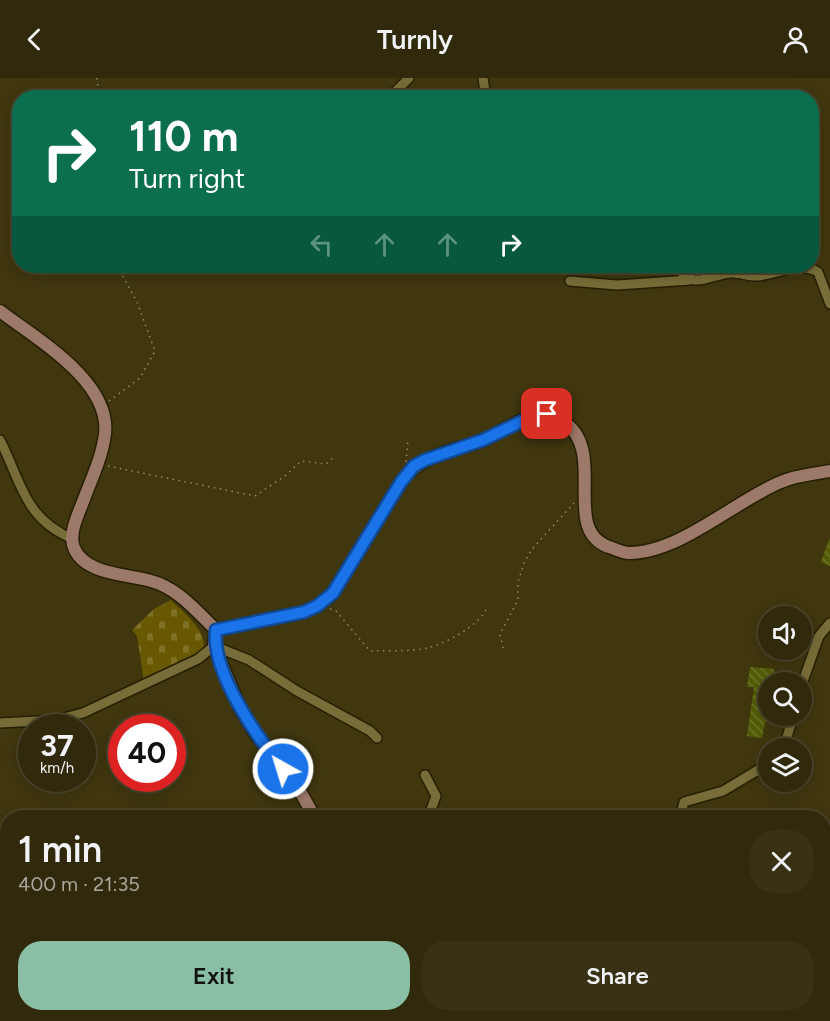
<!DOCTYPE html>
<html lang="en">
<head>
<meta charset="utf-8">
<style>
  :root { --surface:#30290b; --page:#383114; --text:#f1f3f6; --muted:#a8a69d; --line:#4b452c; --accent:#8abfa5 }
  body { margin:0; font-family:Figtree,sans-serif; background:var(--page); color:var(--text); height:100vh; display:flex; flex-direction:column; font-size:22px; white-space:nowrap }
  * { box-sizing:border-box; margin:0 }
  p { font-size:20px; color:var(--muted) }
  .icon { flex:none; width:33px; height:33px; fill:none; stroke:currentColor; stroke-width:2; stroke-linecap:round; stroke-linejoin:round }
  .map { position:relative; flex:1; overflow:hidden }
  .sheet { position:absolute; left:0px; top:732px; width:831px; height:212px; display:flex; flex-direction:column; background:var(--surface); border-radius:24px 24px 0 0; box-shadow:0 3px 15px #0003,0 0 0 2px var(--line) }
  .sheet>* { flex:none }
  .banner { position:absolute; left:12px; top:12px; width:807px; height:183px; border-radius:24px; box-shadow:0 3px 15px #0003,0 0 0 2px var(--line); background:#0b6e4f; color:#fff; overflow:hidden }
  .controls { position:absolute; left:758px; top:528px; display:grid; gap:12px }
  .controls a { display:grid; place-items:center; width:54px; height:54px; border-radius:50%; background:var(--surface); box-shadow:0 3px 15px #0003,0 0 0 2px var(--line); font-size:30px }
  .speed { position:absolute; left:18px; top:636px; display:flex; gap:12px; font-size:30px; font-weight:700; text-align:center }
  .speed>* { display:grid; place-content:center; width:78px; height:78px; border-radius:50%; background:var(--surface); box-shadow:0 3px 15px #0003,0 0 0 2px var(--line); line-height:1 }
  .speed small { font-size:15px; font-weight:400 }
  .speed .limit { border:9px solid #d22; background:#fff; color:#111 }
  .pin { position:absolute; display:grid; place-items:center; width:51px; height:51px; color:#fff; margin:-26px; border-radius:12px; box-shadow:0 3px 9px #0006 }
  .me { position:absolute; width:66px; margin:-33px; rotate:321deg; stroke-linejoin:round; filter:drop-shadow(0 0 4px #0008) }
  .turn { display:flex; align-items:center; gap:21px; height:126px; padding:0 18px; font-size:27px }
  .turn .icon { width:78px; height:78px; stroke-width:2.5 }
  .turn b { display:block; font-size:42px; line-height:51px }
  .lanes { display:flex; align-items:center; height:57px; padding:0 18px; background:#0003; justify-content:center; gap:30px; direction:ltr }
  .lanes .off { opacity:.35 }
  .round { display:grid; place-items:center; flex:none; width:63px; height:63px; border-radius:24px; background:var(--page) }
  .headline { display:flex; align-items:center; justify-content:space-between; height:102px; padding:0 18px }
  h1 { font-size:36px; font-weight:600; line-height:45px }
  .cta { display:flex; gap:12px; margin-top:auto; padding:12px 18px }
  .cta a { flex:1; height:69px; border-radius:24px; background:var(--accent); color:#111; font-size:24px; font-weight:600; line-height:69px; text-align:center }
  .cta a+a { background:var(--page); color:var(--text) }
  header { display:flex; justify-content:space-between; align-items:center; height:78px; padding:0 18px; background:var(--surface); font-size:27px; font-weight:600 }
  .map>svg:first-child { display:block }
  .cemetery { fill:url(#cemetery-stones) }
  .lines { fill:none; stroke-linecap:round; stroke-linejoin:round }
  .river { stroke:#182b20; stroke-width:16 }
  .building { fill:url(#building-back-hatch) }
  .street-casing { stroke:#251f03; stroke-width:12 }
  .secondary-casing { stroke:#251f03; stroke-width:15 }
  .path { stroke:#928a68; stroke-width:1.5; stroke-dasharray:1.5 4.5; stroke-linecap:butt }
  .street { stroke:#786d38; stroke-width:9 }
  .secondary { stroke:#9d7969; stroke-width:12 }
  .route-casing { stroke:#114b97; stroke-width:15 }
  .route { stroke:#1a73e8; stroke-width:10 }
</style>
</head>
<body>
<header><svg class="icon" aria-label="back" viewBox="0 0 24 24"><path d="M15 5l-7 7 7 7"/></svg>Turnly<svg class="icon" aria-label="person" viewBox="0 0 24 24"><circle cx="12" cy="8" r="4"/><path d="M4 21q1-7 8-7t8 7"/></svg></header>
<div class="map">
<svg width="830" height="943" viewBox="0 0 830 943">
  <defs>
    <pattern id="cemetery-stones" width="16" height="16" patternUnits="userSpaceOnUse" patternTransform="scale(1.5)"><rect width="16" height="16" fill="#685801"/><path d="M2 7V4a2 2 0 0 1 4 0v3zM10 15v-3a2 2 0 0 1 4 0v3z" fill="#7e7025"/></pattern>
    <pattern id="building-back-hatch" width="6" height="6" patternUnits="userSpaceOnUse" patternTransform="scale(1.5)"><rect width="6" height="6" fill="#535d06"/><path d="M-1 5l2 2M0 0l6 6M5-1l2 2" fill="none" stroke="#6c7429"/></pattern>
  </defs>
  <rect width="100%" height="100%" fill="#40370f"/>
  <path class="cemetery" d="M171 522C185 536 210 554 203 576L144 604 137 558 132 552 154 531Z"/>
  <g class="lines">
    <path class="river" d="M824 864 830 859
      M651 936 677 940 683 936
      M618 943 630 936"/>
  </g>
  <path class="building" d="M829 461 830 462V488L821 484Z
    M750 589 774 591 773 599H769L768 608 755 622 768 624V638L784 646 765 644 762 660 747 658 754 609H747Z"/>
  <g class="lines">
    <g class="street-casing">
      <path id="street" d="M483 0 486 20
        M389 20 409 0
        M676 188C696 213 704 198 730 195 739 194 749 199 758 198 778 196 800 183 818 194L830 226
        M570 203 617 207 690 202
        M0 362C21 403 24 441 73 461
        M801 609 819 558 830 545
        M0 645 56 642 83 635 198 581 214 568 249 582 297 613 370 653 377 660
        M784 670 793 638
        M425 697 436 718 428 740
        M680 740 684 724 723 713 768 686"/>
    </g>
    <g class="secondary-casing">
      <path id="secondary" d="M0 233C36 261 111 303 105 356 102 379 92 400 84 421 79 435 68 455 74 470 85 497 128 496 151 503 178 510 197 534 216 552
        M315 740 296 706 255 655 240 630 214 568 216 552 304 534 317 528 333 515 401 404C419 378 452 373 481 363 501 355 522 338 543 336 551 336 558 339 564 344 609 374 558 455 612 470 617 472 624 475 629 475 680 475 736 422 781 404 796 397 814 396 830 393
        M309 943 318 936"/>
    </g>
    <path class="path" d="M97 0 99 20
      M291 188 292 192
      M109 323 140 300 155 273 137 224 117 188
      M406 384 408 361
      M108 388 255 418 285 398 301 383 326 386 335 378
      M330 531 336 533 370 573C388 572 409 574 427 570 445 566 481 547 487 529
      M503 570 500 556 518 522V504L524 485 532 471 574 425
      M264 740 298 731"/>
    <use href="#street" class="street"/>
    <use href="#secondary" class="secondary"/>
  </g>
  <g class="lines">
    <g class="route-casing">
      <path id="route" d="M283 691C257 659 211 594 216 552L304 534 317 528 333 515 401 404 414 388 425 382 483 362 535 337 547 336"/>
    </g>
    <use href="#route" class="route"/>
  </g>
</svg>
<div class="controls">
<a><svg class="icon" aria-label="sound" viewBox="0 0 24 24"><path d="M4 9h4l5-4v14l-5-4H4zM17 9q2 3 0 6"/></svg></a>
<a><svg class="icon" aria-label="search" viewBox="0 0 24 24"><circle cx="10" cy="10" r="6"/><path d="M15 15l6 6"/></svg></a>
<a><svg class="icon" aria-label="layers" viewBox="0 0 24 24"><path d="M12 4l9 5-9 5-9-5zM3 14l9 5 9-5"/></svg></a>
</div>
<div class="speed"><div>37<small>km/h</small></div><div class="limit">40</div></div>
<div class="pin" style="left:547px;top:336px;background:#d93025"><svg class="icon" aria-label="arrive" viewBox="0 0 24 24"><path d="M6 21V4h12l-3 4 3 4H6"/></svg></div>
<svg class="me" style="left:283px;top:691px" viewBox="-20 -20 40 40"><circle r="17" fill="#1a73e8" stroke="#fff" stroke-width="3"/><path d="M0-11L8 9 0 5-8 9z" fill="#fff"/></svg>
<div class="banner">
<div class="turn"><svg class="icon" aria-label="right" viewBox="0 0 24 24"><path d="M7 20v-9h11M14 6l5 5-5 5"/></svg><div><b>110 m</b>Turn right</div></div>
<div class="lanes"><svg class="icon off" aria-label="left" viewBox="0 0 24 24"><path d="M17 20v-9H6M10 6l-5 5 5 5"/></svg><svg class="icon off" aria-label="ahead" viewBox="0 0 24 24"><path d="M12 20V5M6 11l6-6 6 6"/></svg><svg class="icon off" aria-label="ahead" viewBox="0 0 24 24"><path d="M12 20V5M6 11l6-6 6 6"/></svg><svg class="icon" aria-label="right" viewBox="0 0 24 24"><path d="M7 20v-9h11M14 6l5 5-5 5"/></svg></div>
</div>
<section class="sheet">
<div class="headline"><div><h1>1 min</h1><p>400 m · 21:35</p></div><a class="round"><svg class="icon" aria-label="close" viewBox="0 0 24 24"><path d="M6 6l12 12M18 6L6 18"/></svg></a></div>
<div class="cta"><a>Exit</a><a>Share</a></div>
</section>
</div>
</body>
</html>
